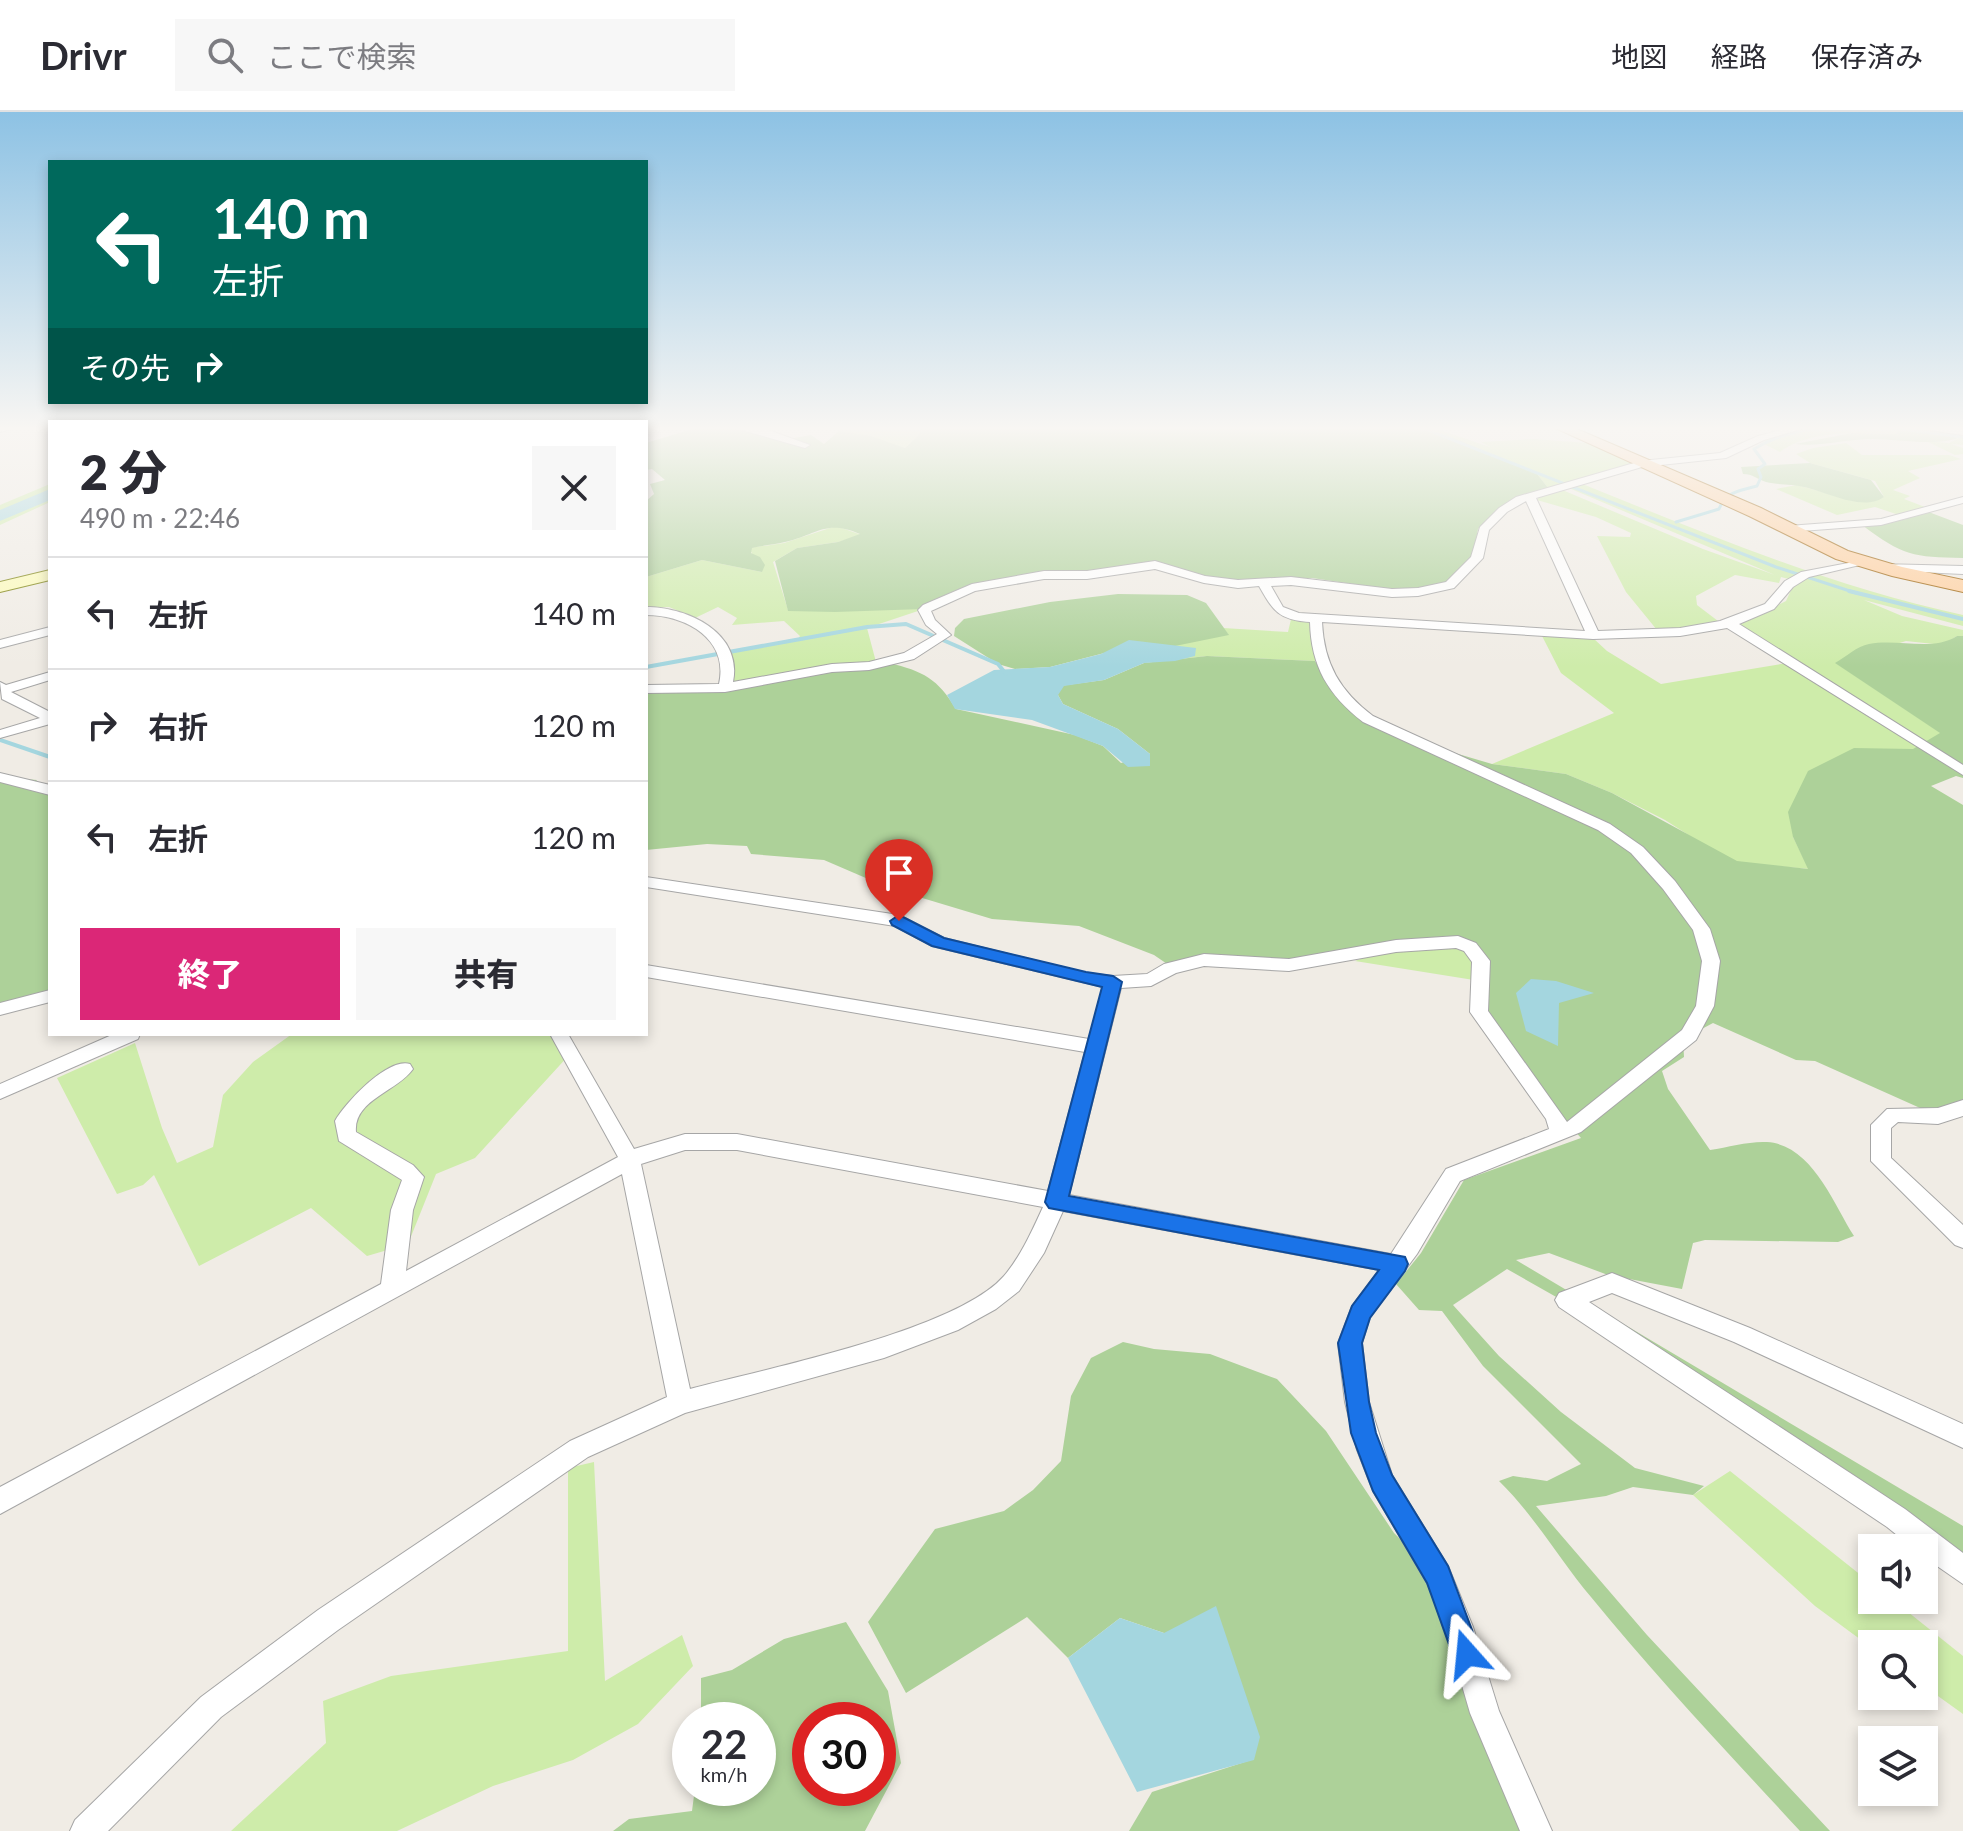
<!DOCTYPE html>
<html lang="ja">
<head>
<meta charset="utf-8">
<style>
  :root { --surface:#fff; --page:#f7f7f7; --text:#2b2b33; --muted:#7c7c81; --line:#e1e1e2; --accent:#db2777 }
  body { margin:0; font-family:Lato,"Noto Sans JP",sans-serif; background:var(--page); color:var(--text); height:100vh; display:flex; flex-direction:column; font-size:30px; white-space:nowrap }
  * { box-sizing:border-box; margin:0 }
  p { font-size:26px; color:var(--muted) }
  .icon { flex:none; width:44px; height:44px; fill:none; stroke:currentColor; stroke-width:2; stroke-linecap:round; stroke-linejoin:round }
  .map { position:relative; flex:1; overflow:hidden }
  .sheet { position:absolute; left:48px; top:308px; width:600px; height:616px; display:flex; flex-direction:column; background:var(--surface); border-radius:0px; box-shadow:0 4px 12px #0003 }
  .sheet>* { flex:none }
  .top-card { position:absolute; left:48px; top:48px; width:600px; height:244px; border-radius:0px; box-shadow:0 4px 12px #0003; background:#00695c; color:#fff; overflow:hidden }
  .fabs { position:absolute; left:1858px; top:1422px; display:grid; gap:16px }
  .fabs a { display:grid; place-items:center; width:80px; height:80px; border-radius:0px; background:var(--surface); box-shadow:0 4px 12px #0003; font-size:40px }
  .speed { position:absolute; left:672px; top:1590px; display:flex; gap:16px; font-size:40px; font-weight:700; text-align:center }
  .speed>* { display:grid; place-content:center; width:104px; height:104px; border-radius:50%; background:var(--surface); box-shadow:0 4px 12px #0003; line-height:1 }
  .speed small { font-size:20px; font-weight:400 }
  .speed .limit { border:12px solid #d22; background:#fff; color:#111 }
  .pin { position:absolute; display:grid; place-items:center; width:68px; height:68px; color:#fff; margin:-82px -34px; border-radius:50% 50% 50% 0; rotate:-45deg; box-shadow:0 0 8px #0007 }
  .pin .icon { rotate:45deg }
  .me { position:absolute; width:88px; margin:-44px; rotate:342deg; stroke-linejoin:round; filter:drop-shadow(0 0 6px #0008) }
  .turn { display:flex; align-items:center; gap:28px; height:168px; padding:0 32px; font-size:36px }
  .turn .icon { width:104px; height:104px; stroke-width:2.5 }
  .turn b { display:block; font-size:56px; line-height:68px }
  .then { display:flex; align-items:center; height:76px; padding:0 32px; background:#0003; gap:16px; font-size:30px }
  .round { display:grid; place-items:center; flex:none; width:84px; height:84px; border-radius:0px; background:var(--page) }
  .summary { display:flex; align-items:center; justify-content:space-between; height:136px; padding:0 32px }
  h1 { font-size:48px; font-weight:800; line-height:60px }
  .primary-button { display:flex; gap:16px; margin-top:auto; padding:16px 32px }
  .primary-button a { flex:1; height:92px; border-radius:0px; background:var(--accent); color:#fff; font-size:32px; font-weight:800; line-height:92px; text-align:center }
  .primary-button a+a { background:var(--page); color:var(--text) }
  ul { padding:0; list-style:none }
  li { display:flex; align-items:center; gap:24px; height:112px; padding:0 32px; border-top:2px solid var(--line) }
  li div { flex:1 }
  li b { display:block; font-size:30px }
  li em { font-style:normal }
  header { display:flex; align-items:center; gap:48px; box-sizing:border-box; height:112px; padding:0 40px; background:var(--surface); border-bottom:2px solid var(--line) }
  header strong { font-size:38px }
  nav { display:flex; gap:44px; margin-inline-start:auto; font-size:28px }
  .search { width:560px; height:72px; background:var(--page); display:flex; align-items:center; gap:20px; box-sizing:border-box; padding:0 28px; border-radius:0px; color:var(--muted); font-size:30px }
  .map>svg:first-child { display:block }
  .grass { fill:#ceecaa }
  .forest { fill:#add199; fill-rule:evenodd }
  .water { fill:#a4d6df }
  .lines { fill:none; stroke-linecap:round; stroke-linejoin:round }
  .stream-far1 { stroke:#a4d6df; stroke-width:3 }
  .stream { stroke:#a4d6df; stroke-width:4 }
  .river { fill:#a4d6df; fill-rule:evenodd }
  .minor-casing { stroke:#a6a6a6; stroke-width:2 }
  .secondary-casing { stroke:#767c01; stroke-width:2 }
  .primary-casing { stroke:#9b5e00; stroke-width:2 }
  .minor { fill:#fff; fill-rule:evenodd }
  .secondary { fill:#fcfbb8; fill-rule:evenodd }
  .primary { fill:#ffce9c; fill-rule:evenodd }
  .route { fill:#1a73e8; stroke:#114b97; stroke-width:2 }
</style>
</head>
<body>
<header>
<strong>Drivr</strong>
<div class="search"><svg class="icon" aria-label="search" viewBox="0 0 24 24"><circle cx="10" cy="10" r="6"/><path d="M15 15l6 6"/></svg>ここで検索</div>
<nav><a>地図</a><a>経路</a><a>保存済み</a></nav>
</header>
<div class="map">
<svg width="1963" height="1719" viewBox="0 0 1963 1719">
  <rect width="100%" height="100%" fill="#f0ece5"/>
  <path class="grass" d="M827 315H921L919 323 905 336Z
    M1414 315H1431L1490 335 1481 330 1533 327 1588 331 1632 352 1575 369C1702 420 1828 474 1963 503V514L1864 488 1902 504 1963 518V524H1957L1943 533 1906 529 1836 551 1941 621 1793 725 1809 757 1731 750 1665 708 1612 681 1566 662 1492 652 1614 601 1561 561 1541 522 1593 526 1607 539 1661 572 1793 550 1738 513 1786 489 1792 476 1800 470 1781 465 1779 471 1735 463 1696 484 1697 493 1718 509 1695 515 1657 518 1626 480 1597 424 1630 425 1631 421 1596 405 1537 388 1539 385 1560 377 1703 437 1775 463 1564 374 1549 377 1537 362 1456 328Z
    M1813 315H1922L1963 321V333L1951 332 1963 336V342L1955 343 1926 329 1949 331 1961 325C1945 313 1917 315 1898 316L1896 322C1860 321 1811 317 1780 340L1764 332 1766 327Z
    M1846 331 1862 343H1949L1961 347 1908 359 1920 366 1893 378 1910 384 1904 387 1925 395 1899 403 1875 395 1837 403 1776 377 1797 373 1854 389 1884 385 1875 369 1810 351 1796 342 1813 336Z
    M50 372V390L0 413V393Z
    M836 414 862 423 838 430 797 436 773 450 788 498 927 496 867 516 876 550 726 573 731 541 810 525 798 527 800 524 784 509 732 513 737 506 718 495 695 506 669 495 646 496V465L702 448 762 460 749 436 784 431Z
    M1292 503 1316 507 1315 549 1207 544 1144 551 1132 535 1228 522 1223 516 1288 520Z
    M1396 834 1470 835 1480 869 1355 849Z
    M292 922H557L570 942 475 1046 436 1062 408 1132 367 1144 311 1096 199 1154 154 1063 143 1073 117 1082 57 966 135 931 162 1016 177 1051 213 1035 223 983 253 950Z
    M594 1350 605 1569 682 1523 693 1554 638 1612 573 1648 493 1674 397 1719H231L326 1631 323 1589 391 1564 568 1539V1356Z
    M1730 1359 1872 1472V1488H1893L1963 1544V1602L1924 1574V1532H1872V1536L1815 1494 1693 1383Z"/>
  <path class="forest" d="M699 315H736L788 327 811 323 824 332 839 319 871 324 905 336 919 323 921 315H1413L1456 327 1537 362 1549 377 1512 388 1478 417 1473 446 1446 472 1400 479 1312 466 1238 472 1155 453 1038 464 972 476 923 497 835 500 788 499 775 449 797 436 838 430 860 422C825 407 817 423 785 430 774 433 763 433 752 436L751 441 760 445 765 453 762 460 702 448 646 465V389L654 382 650 372 665 368 652 357 646 358V331Z
    M1900 315 1958 322 1961 325C1937 335 1898 327 1872 327 1846 327 1821 335 1795 332L1852 321 1896 322Z
    M1810 351 1871 368 1884 385C1863 400 1827 380 1804 375 1792 372 1778 373 1766 370 1757 367 1753 362 1743 362L1741 355Z
    M1926 399 1963 413V446C1913 445 1903 444 1862 413Z
    M1118 482 1187 483 1206 491 1229 523 1170 535 1120 537 1050 555 1015 557 998 552 954 524 955 516 964 507 1050 490Z
    M1957 524H1963V666L1956 664 1931 674 1963 693V996L1938 1004 1815 949 1796 948 1713 911 1683 927 1684 945 1662 959 1668 977 1710 1038C1729 1035 1749 1029 1767 1030 1812 1033 1833 1091 1854 1124L1838 1130 1705 1128 1693 1131 1682 1177 1608 1163 1549 1141 1516 1148 1963 1414V1452L1604 1212 1507 1157 1453 1193 1499 1244 1561 1300 1635 1356 1704 1374 1693 1383 1633 1375 1606 1384 1536 1394 1647 1523 1830 1719H1800C1729 1642 1657 1566 1591 1485 1559 1447 1534 1403 1499 1369L1513 1364 1547 1369 1581 1352 1483 1254 1442 1199 1419 1198 1396 1172 1421 1141 1464 1068 1581 1026 1524 962 1479 900 1470 835 1406 833 1340 844 1173 856 1154 843 1079 814 992 807 889 776 824 748 751 742 747 734 707 732 646 738V577L725 576 889 551C923 559 938 567 956 597L1075 623 1103 634 1121 651 1150 642 1118 617 1063 592 1058 583 1059 574 1104 568 1144 551 1207 544 1315 549 1325 565 1364 605 1421 631 1492 652 1566 662 1612 681 1737 749 1808 757 1793 725 1788 700 1808 659 1854 636 1913 637 1940 621 1835 551C1846 545 1857 534 1869 532 1898 526 1932 540 1957 524Z
    M0 665 37 668 33 673 50 678V882L0 897Z
    M1123 1230 1154 1237 1210 1242 1277 1267 1326 1319 1394 1421 1438 1464 1538 1719H1129L1152 1680 1254 1647 1164 1521 1120 1506 1068 1546 1027 1505 906 1581 868 1510 935 1417 1004 1399 1033 1378 1061 1349 1071 1284 1091 1246Z
    M846 1510 888 1579 901 1651 865 1719H613L629 1707 692 1699 695 1676H758V1608H701V1566L732 1558 784 1527ZM810 1608H878V1676H810Z"/>
  <path class="water" d="M1129 528 1196 536 1195 544 1175 549 1144 551 1104 568 1064 574 1058 583 1063 592 1118 617 1150 642V654L1128 655 1103 634 1032 608 955 597 947 583 994 558 1050 555 1101 542Z
    M1531 867 1556 869 1594 881 1559 891 1558 934 1526 919 1516 881Z
    M1216 1494 1260 1625 1254 1648 1137 1680 1068 1546 1120 1506 1164 1521Z"/>
  <g class="lines">
    <path class="stream-far1" d="M1420 315 1776 455 1856 481
      M1676 410 1719 397C1725 380 1741 378 1757 374L1761 365 1758 357 1765 352 1754 337C1813 300 1897 317 1963 325"/>
    <path class="stream" d="M1849 479 1963 507
      M646 555 867 515 906 512 998 552 1006 562
      M0 628 50 645"/>
    <path class="river" d="M50 377V388L0 409V398Z"/>
    <g class="minor-casing">
      <path id="minor" d="M0 315H21L0 320Z
        M731 315H760L810 333 805 336Z
        M1793 315H1808L1764 328 1726 346 1642 355 1536 386 1598 519 1680 516 1720 509 1765 492 1785 469 1801 460 1864 448V452L1809 465 1793 475 1774 497 1739 512 1963 653V663L1727 516 1680 524 1593 527 1322 510C1324 552 1340 579 1373 604L1610 712 1643 735 1675 769 1710 817 1720 849 1714 894 1696 928 1581 1020 1460 1069 1417 1142 1370 1205 1362 1231 1369 1290 1392 1363 1448 1454 1473 1515 1499 1599 1552 1719H1520L1470 1601 1445 1515 1428 1473 1373 1379 1357 1338 1345 1290 1338 1231 1352 1194 1379 1158 1063 1099 1044 1141 1019 1179 996 1197 958 1218 884 1246 685 1301 588 1345 338 1518 221 1605 108 1719H70L75 1708 201 1585 318 1498 570 1329 667 1285 622 1062 0 1402V1375L381 1172 391 1098 402 1068 339 1029 335 1009C345 991 388 945 410 952L413 957C398 979 353 988 356 1020L413 1053 424 1065 413 1098 406 1159 618 1045 550 922H568L634 1037 685 1022H737L1048 1079 1085 940 646 865V853L1089 927 1103 875 932 834 895 814 646 775V765L899 803 944 826 1086 861 1113 864 1147 862 1164 852 1204 842 1289 847 1396 828 1458 824 1476 831 1490 849 1488 899 1567 1010 1682 918 1696 894 1702 849 1693 818 1663 777 1631 741 1598 718 1363 610C1328 583 1311 554 1310 510 1279 508 1273 499 1259 474L1238 476 1204 471 1155 457 1087 467H1044L975 479 931 499 935 508 951 523 914 547 869 558 832 560 725 580 646 581V573L719 572C729 527 686 503 646 503V495C688 495 743 521 733 570L832 552 869 550 904 541 937 522 926 513 918 498 923 493 972 472 1044 459H1087L1155 449 1205 464 1238 468 1291 465 1392 477 1418 476 1446 470 1471 445 1480 415 1499 396 1516 385 1641 349 1720 341 1758 324ZM1526 389 1585 519 1299 501 1283 495 1271 474 1291 473 1392 485 1418 484 1454 476 1483 446 1489 418 1507 400ZM1456 836 1464 839 1472 850 1470 900 1546 1007 1549 1017 1446 1057 1391 1142 1069 1083 1121 876 1151 874 1176 861 1204 854 1289 859 1396 840ZM685 1038H737L1043 1095C1032 1119 1021 1144 1004 1164 956 1219 764 1257 690 1277L641 1052Z
        M1924 315 1963 317V323L1929 318Z
        M1963 385V391L1881 413 1788 420 1782 417 1788 414 1881 407Z
        M1880 452 1963 454V462L1876 458V454Z
        M50 515V523L0 536V528Z
        M50 560V568L11 580 50 600V612L0 626V618L40 606 2 587 0 570 6 573Z
        M0 661 50 673V683L0 670Z
        M50 878V890L0 903V891Z
        M114 922H140L138 927 0 987V972Z
        M1963 988V1004L1938 1012 1898 1010 1891 1016V1046L1963 1113V1136L1955 1133 1871 1049V1013L1887 997 1938 996Z
        M1612 1161 1750 1216 1963 1312V1336L1734 1230 1612 1181 1589 1190 1905 1397 1963 1441V1472L1924 1445V1436H1913L1887 1415 1559 1195 1555 1188 1559 1181Z"/>
    </g>
    <g class="secondary-casing">
      <path id="secondary" d="M50 458V468L0 480V470Z"/>
    </g>
    <g class="primary-casing">
      <path id="primary" d="M1553 315H1572L1761 396 1848 439 1902 455 1963 468V480L1892 464 1836 447 1749 404Z"/>
    </g>
    <use href="#minor" class="minor"/>
    <use href="#secondary" class="secondary"/>
    <use href="#primary" class="primary"/>
  </g>
  <linearGradient id="sky" x2="0" y2="1"><stop stop-color="#8dc2e4"/><stop offset="0.57" stop-color="#f8f6f3"/><stop offset="1" stop-color="#f8f6f3" stop-opacity="0"/></linearGradient>
  <rect width="1963" height="555" fill="url(#sky)"/>
  <path class="route" d="M899 803 944 826 1086 860 1113 864 1122 870 1069 1084 1405 1145 1408 1152 1405 1159 1370 1206 1362 1231 1369 1290 1376 1321 1392 1363 1448 1454 1481 1542 1477 1552 1467 1557 1456 1552 1427 1471 1373 1379 1351 1321 1338 1231 1352 1194 1379 1158 1049 1096 1045 1090 1102 875 932 834 892 813 890 809Z"/>
</svg>
<div class="fabs">
<a><svg class="icon" aria-label="sound" viewBox="0 0 24 24"><path d="M4 9h4l5-4v14l-5-4H4zM17 9q2 3 0 6"/></svg></a>
<a><svg class="icon" aria-label="search" viewBox="0 0 24 24"><circle cx="10" cy="10" r="6"/><path d="M15 15l6 6"/></svg></a>
<a><svg class="icon" aria-label="layers" viewBox="0 0 24 24"><path d="M12 4l9 5-9 5-9-5zM3 14l9 5 9-5"/></svg></a>
</div>
<div class="speed"><div>22<small>km/h</small></div><div class="limit">30</div></div>
<div class="pin" style="left:899px;top:809px;background:#d93025"><svg class="icon" aria-label="arrive" viewBox="0 0 24 24"><path d="M6 21V4h12l-3 4 3 4H6"/></svg></div>
<svg class="me" style="left:1467px;top:1542px" viewBox="-20 -20 40 40"><path d="M0-17L14 15 0 8-14 15z" fill="#1a73e8" stroke="#fff" stroke-width="4"/></svg>
<div class="top-card">
<div class="turn"><svg class="icon" aria-label="left" viewBox="0 0 24 24"><path d="M17 20v-9H6M10 6l-5 5 5 5"/></svg><div><b>140 m</b>左折</div></div>
<div class="then">その先<svg class="icon" aria-label="right" viewBox="0 0 24 24"><path d="M7 20v-9h11M14 6l5 5-5 5"/></svg></div>
</div>
<section class="sheet">
<div class="summary"><div><h1>2 分</h1><p>490 m · 22:46</p></div><a class="round"><svg class="icon" aria-label="close" viewBox="0 0 24 24"><path d="M6 6l12 12M18 6L6 18"/></svg></a></div>
<ul>
<li><svg class="icon" aria-label="left" viewBox="0 0 24 24"><path d="M17 20v-9H6M10 6l-5 5 5 5"/></svg><div><b>左折</b></div><em>140 m</em></li>
<li><svg class="icon" aria-label="right" viewBox="0 0 24 24"><path d="M7 20v-9h11M14 6l5 5-5 5"/></svg><div><b>右折</b></div><em>120 m</em></li>
<li><svg class="icon" aria-label="left" viewBox="0 0 24 24"><path d="M17 20v-9H6M10 6l-5 5 5 5"/></svg><div><b>左折</b></div><em>120 m</em></li>
</ul>
<div class="primary-button"><a>終了</a><a>共有</a></div>
</section>
</div>
</body>
</html>
